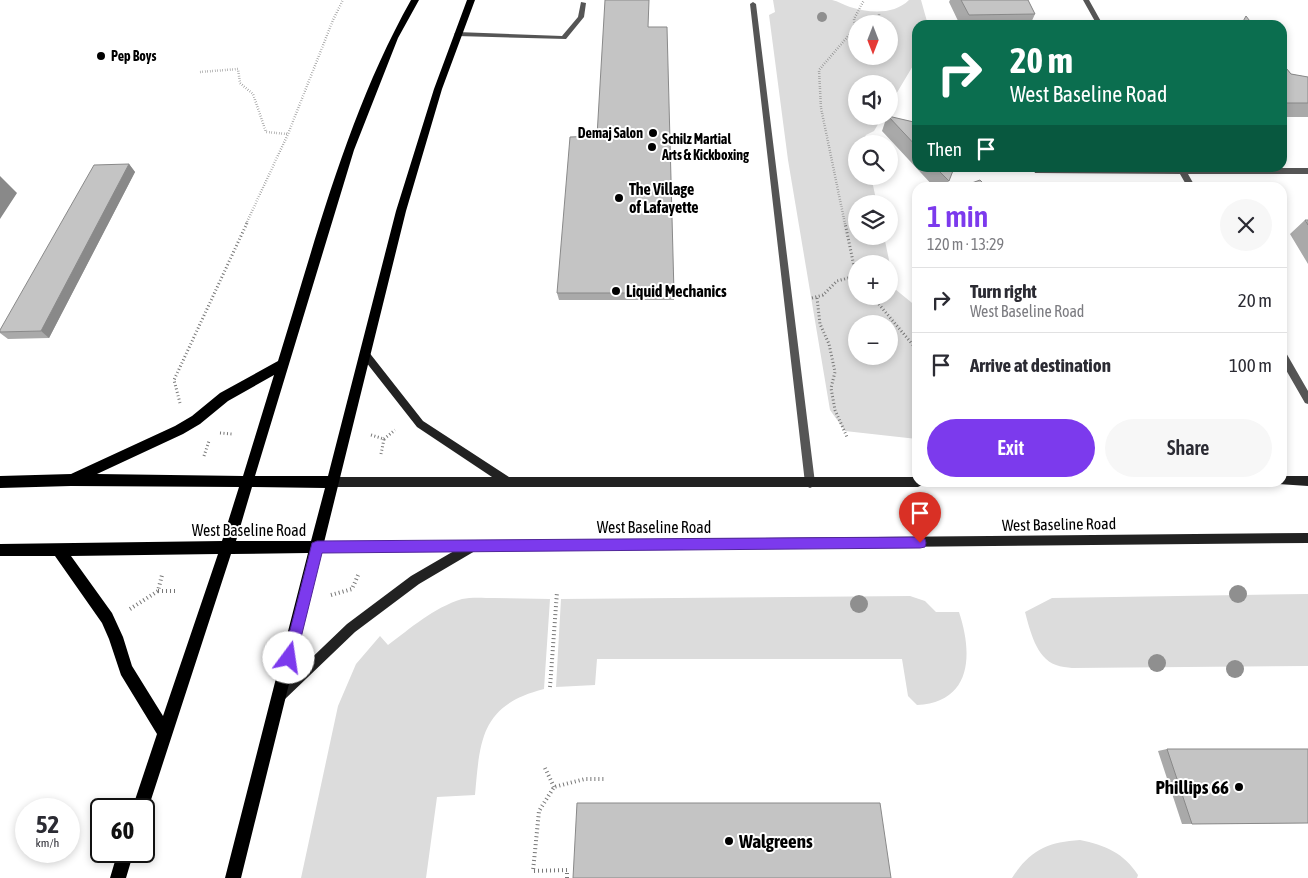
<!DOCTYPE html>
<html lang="en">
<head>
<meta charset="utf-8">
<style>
  :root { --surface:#fff; --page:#f7f7f7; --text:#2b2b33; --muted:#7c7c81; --line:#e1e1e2; --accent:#7c3aed }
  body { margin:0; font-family:"Asap Condensed",sans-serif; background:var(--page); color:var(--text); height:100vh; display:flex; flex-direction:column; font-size:19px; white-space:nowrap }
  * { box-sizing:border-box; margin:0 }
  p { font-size:16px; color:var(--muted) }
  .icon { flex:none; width:28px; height:28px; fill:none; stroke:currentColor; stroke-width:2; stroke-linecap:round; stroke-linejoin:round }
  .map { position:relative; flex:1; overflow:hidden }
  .side { position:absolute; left:912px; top:182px; width:375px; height:305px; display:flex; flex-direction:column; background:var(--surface); border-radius:15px; box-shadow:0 2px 8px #0003 }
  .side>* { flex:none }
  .hud { position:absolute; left:912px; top:20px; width:375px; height:152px; border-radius:15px; box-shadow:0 2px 8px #0003; background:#0b6e4f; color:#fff; overflow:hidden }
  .needle { width:32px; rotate:180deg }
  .fabs { position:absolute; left:848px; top:15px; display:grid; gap:10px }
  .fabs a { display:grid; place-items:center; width:50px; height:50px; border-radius:50%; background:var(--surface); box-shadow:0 2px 8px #0003; font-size:25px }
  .speed { position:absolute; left:15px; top:798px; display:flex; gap:10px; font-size:25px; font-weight:700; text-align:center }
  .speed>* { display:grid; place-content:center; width:65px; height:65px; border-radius:50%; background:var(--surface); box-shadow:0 2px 8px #0003; line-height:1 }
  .speed small { font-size:12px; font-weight:400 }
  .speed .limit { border:2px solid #111; border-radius:8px; background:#fff; color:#111 }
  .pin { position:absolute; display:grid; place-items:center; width:42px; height:42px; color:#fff; margin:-51px -21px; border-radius:50% 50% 50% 0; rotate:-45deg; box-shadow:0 0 5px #0007 }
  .pin .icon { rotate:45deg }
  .me { position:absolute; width:55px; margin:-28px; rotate:14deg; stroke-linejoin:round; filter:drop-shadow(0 0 4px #0008) }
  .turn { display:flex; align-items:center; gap:18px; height:105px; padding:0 15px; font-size:22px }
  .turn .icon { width:65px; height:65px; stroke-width:2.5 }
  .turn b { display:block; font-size:35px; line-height:42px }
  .then { display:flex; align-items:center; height:48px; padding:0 15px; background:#0003; gap:10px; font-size:19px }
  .round { display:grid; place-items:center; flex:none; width:52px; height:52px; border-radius:26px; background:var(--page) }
  .head { display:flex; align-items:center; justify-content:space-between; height:85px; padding:0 15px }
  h1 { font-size:30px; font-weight:600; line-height:38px; color:var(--accent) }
  .primary-button { display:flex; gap:10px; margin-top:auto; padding:10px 15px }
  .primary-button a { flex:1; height:58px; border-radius:30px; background:var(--accent); color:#fff; font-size:20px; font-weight:600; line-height:58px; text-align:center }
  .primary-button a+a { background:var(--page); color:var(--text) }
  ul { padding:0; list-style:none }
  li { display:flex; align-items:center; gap:15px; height:65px; padding:0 15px; border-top:1px solid var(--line) }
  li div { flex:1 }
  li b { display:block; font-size:19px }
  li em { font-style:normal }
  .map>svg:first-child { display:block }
  .green { fill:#dcdcdc; fill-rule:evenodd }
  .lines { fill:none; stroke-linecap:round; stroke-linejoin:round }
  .path-far2 { stroke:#777; stroke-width:2.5; stroke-dasharray:0.5 2; stroke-linecap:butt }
  .path-far1 { stroke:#777; stroke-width:3; stroke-dasharray:1 2.5; stroke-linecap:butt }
  .path { stroke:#777; stroke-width:4; stroke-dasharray:1 3; stroke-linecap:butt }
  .service { fill:#555; fill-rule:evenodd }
  .minor { fill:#555; fill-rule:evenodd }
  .secondary { fill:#222; fill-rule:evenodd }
  .primary { fill:#000; fill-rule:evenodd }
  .tree { fill:#8f8f8f }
  .wall { fill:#a9a9a9 }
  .shaded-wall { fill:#898989 }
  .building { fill:#c4c4c4; stroke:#898989 }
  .route { fill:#7c3aed; stroke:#51269a }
  .poi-dot { fill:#000; stroke:#fff; stroke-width:2 }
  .labels { text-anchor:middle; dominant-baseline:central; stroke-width:4; stroke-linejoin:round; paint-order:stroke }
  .far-poi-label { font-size:14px; font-weight:bold; fill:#000; stroke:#fff; text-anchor:start }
  .poi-label { font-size:16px; font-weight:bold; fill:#000; stroke:#fff; text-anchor:start }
  .street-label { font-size:16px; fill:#000; stroke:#fff }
  .near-poi-label { font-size:19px; font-weight:bold; fill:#000; stroke:#fff; text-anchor:end }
</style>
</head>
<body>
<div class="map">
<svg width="1308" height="878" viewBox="0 0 1308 878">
  <rect width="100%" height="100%" fill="#fff"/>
  <path class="green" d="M773 0C792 0 813 0 832 0 838 1 844 5 850 7 869 13 894 15 909 0H921L928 25H918L917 59 889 106V84H856V116H883L874 131 866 135 863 140V144H856V176H871L877 204H856V236H884L895 289 917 307V439L845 431 830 410 788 160 769 15 775 12ZM856 24H889V56H856ZM856 264H889V296H856ZM856 324H889V356H856Z
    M1308 594V666L1072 668C1067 667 1061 667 1056 665 1036 658 1030 630 1025 612L1052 598Z
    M910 596 925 601 936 612H959C973 654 972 702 917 705L908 696 902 659H597L595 685 556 687 561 599Z
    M494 598 550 599 544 689C481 705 480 739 475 795L437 797 426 878H301L338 706 356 664 380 636 388 645C411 628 433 608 462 599 471 597 484 598 494 598Z
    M1080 840C1105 845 1124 853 1138 875L1137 878H1012C1030 850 1048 842 1080 840Z"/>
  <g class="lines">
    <path class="path-far2" d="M868 24 879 17V14
      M200 72 238 69 240 83 253 94 266 132 288 134
      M246 224 288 134 333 20 343 0
      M845 224 821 108 819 70 855 28 854 19 864 0"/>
    <path class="path-far1" d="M872 296 918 351
      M812 298 823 295 837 281 856 276 845 223
      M817 298 820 324 829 344 835 372 831 388 835 410 847 437
      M180 403 174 380 247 223
      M220 433 232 434
      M371 435 384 439 381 454
      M384 439 395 430
      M204 456 209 441"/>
    <path class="path" d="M158 591H176
      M331 595 352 589 359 573
      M130 609 158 591 162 575
      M550 687 557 592
      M545 768 554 787
      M567 878V870L533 871 539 811 554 787 585 779H604"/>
    <path class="service" d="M581 2 586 3 584 17 566 39 457 36 454 34 457 32 562 36 578 17Z
      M753 2 756 4 815 483 814 486 810 488 806 486 805 483 750 4Z"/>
    <path class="minor" d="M1083 0H1089L1103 25H1097Z
      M1038 168H1308V174H1188L1196 188H1188L1180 174 1035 173 1034 171Z
      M1282 350 1285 351 1308 391V404L1305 403 1282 363Z"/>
    <path class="secondary" d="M365 350 368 351 423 421 509 477H918V482H923L922 485 918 487H333L329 485 328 482 329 479 333 477H492L417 427 362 357 360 354Z
      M1282 476H1308V486L1278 484V482H1282Z
      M1308 533V543L475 551 419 584 355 632 284 700 280 702 276 700 274 696 276 692 347 624 411 576 454 551 317 552 313 551 312 547 313 543 317 542Z"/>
    <path class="primary" d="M411 0H419L398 38 354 150 255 476H328L396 211 434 89 467 0H475L442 89 406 211 241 878H225L308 553 231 554 148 809 144 816V809H132L157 734 121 675 109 639 102 623 55 556H0V544L222 541 239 487 71 486 0 488V476L71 474 175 426 192 416 220 393 278 361C316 239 348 112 411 0ZM274 375 243 476 97 474 183 434 200 424 228 401ZM252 487 325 488 311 541H236ZM218 554 163 716 132 666 123 637 112 613 71 556Z
      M118 851H134L126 878H110Z"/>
  </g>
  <g class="tree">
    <circle cx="822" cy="17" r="5"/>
    <circle cx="1238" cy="594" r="9"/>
    <circle cx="859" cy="604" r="9"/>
    <circle cx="1157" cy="663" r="9"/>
    <circle cx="1235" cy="669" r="9"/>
  </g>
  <path class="wall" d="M950 0H1028L1035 14 1030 25H960L949 2Z
    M648 27 674 293V300H559L557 293Z
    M1282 63 1291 74 1308 77V117H1282Z
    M887 116 918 123V168H954L946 188H935L882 131Z
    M129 164 135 172 49 338 8 339 0 333V330Z
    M1305 220H1308V264L1290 234Z
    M1167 749H1308V823L1182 824 1158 751Z"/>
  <path class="shaded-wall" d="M129 164 135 172 49 338 41 331Z
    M0 176 17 193 0 219Z"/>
  <path class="building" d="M605 0H649L648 27H667L674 293H557L570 137 597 136Z
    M961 0H1028L1035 14 969 15Z
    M1246 16 1253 25H1241Z
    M1282 63 1291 74 1308 77V103H1282Z
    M888 116 918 123V148Z
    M129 164 41 331 0 332V330L94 165Z
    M936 168H954L949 181Z
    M980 180 988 188H958Z
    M1305 220H1308V225Z
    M1167 749H1308V823L1192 824Z
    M577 803H880L891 878H573Z"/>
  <path class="route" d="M920 537 925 539 926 543 925 547 920 548 322 553 296 658 294 662 289 664 285 662 283 658 311 547 312 543 317 541Z"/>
  <g class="poi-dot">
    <circle cx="101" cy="56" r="5"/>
    <circle cx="653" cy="133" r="5"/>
    <circle cx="652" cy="147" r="5"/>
    <circle cx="619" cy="198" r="5"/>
    <circle cx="616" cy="291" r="5"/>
    <circle cx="1239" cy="787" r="5"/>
    <circle cx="729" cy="841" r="5"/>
  </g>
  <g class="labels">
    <g class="far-poi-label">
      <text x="111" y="56">Pep Boys</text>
      <text x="643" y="133" text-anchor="end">Demaj Salon</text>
      <text x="662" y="139">Schilz Martial<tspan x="662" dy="16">Arts &amp; Kickboxing</tspan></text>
    </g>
    <g class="poi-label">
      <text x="629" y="189">The Village<tspan x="629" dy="18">of Lafayette</tspan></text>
      <text x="626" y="291">Liquid Mechanics</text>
    </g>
    <g class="street-label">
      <text transform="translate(1059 524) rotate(-1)">West Baseline Road</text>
      <text x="654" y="527">West Baseline Road</text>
      <text x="249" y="530">West Baseline Road</text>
    </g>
    <g class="near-poi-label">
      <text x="1229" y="787">Phillips 66</text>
      <text x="739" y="841" text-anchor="start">Walgreens</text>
    </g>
  </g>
</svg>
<div class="fabs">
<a><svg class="needle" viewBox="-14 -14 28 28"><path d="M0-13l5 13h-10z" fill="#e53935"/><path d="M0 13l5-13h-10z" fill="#7c7c81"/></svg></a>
<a><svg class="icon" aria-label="sound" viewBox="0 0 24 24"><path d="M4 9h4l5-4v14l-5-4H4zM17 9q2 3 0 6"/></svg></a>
<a><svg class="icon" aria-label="search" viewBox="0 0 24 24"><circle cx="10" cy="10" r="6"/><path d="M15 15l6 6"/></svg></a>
<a><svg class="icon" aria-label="layers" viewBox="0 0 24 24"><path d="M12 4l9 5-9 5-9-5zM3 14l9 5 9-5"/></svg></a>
<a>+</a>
<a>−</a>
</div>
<div class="speed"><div>52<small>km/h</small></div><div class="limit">60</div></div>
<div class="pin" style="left:920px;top:543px;background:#d93025"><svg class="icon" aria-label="arrive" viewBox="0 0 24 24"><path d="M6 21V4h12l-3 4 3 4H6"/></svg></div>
<svg class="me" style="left:289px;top:658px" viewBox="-20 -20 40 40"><circle r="19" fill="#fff"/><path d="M0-13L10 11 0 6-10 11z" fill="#7c3aed"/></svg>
<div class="hud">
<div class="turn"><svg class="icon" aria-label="right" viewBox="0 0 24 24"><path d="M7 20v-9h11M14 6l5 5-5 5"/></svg><div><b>20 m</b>West Baseline Road</div></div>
<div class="then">Then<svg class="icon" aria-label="arrive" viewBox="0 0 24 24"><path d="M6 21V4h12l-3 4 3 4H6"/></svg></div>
</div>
<section class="side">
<div class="head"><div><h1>1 min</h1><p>120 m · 13:29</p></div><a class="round"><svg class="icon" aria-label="close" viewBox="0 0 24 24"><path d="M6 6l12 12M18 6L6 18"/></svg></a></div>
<ul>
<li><svg class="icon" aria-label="right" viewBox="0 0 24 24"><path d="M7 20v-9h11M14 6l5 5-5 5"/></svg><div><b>Turn right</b><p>West Baseline Road</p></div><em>20 m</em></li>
<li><svg class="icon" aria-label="arrive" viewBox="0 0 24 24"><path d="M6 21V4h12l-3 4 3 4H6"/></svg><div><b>Arrive at destination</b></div><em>100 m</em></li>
</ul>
<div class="primary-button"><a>Exit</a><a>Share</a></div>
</section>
</div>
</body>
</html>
